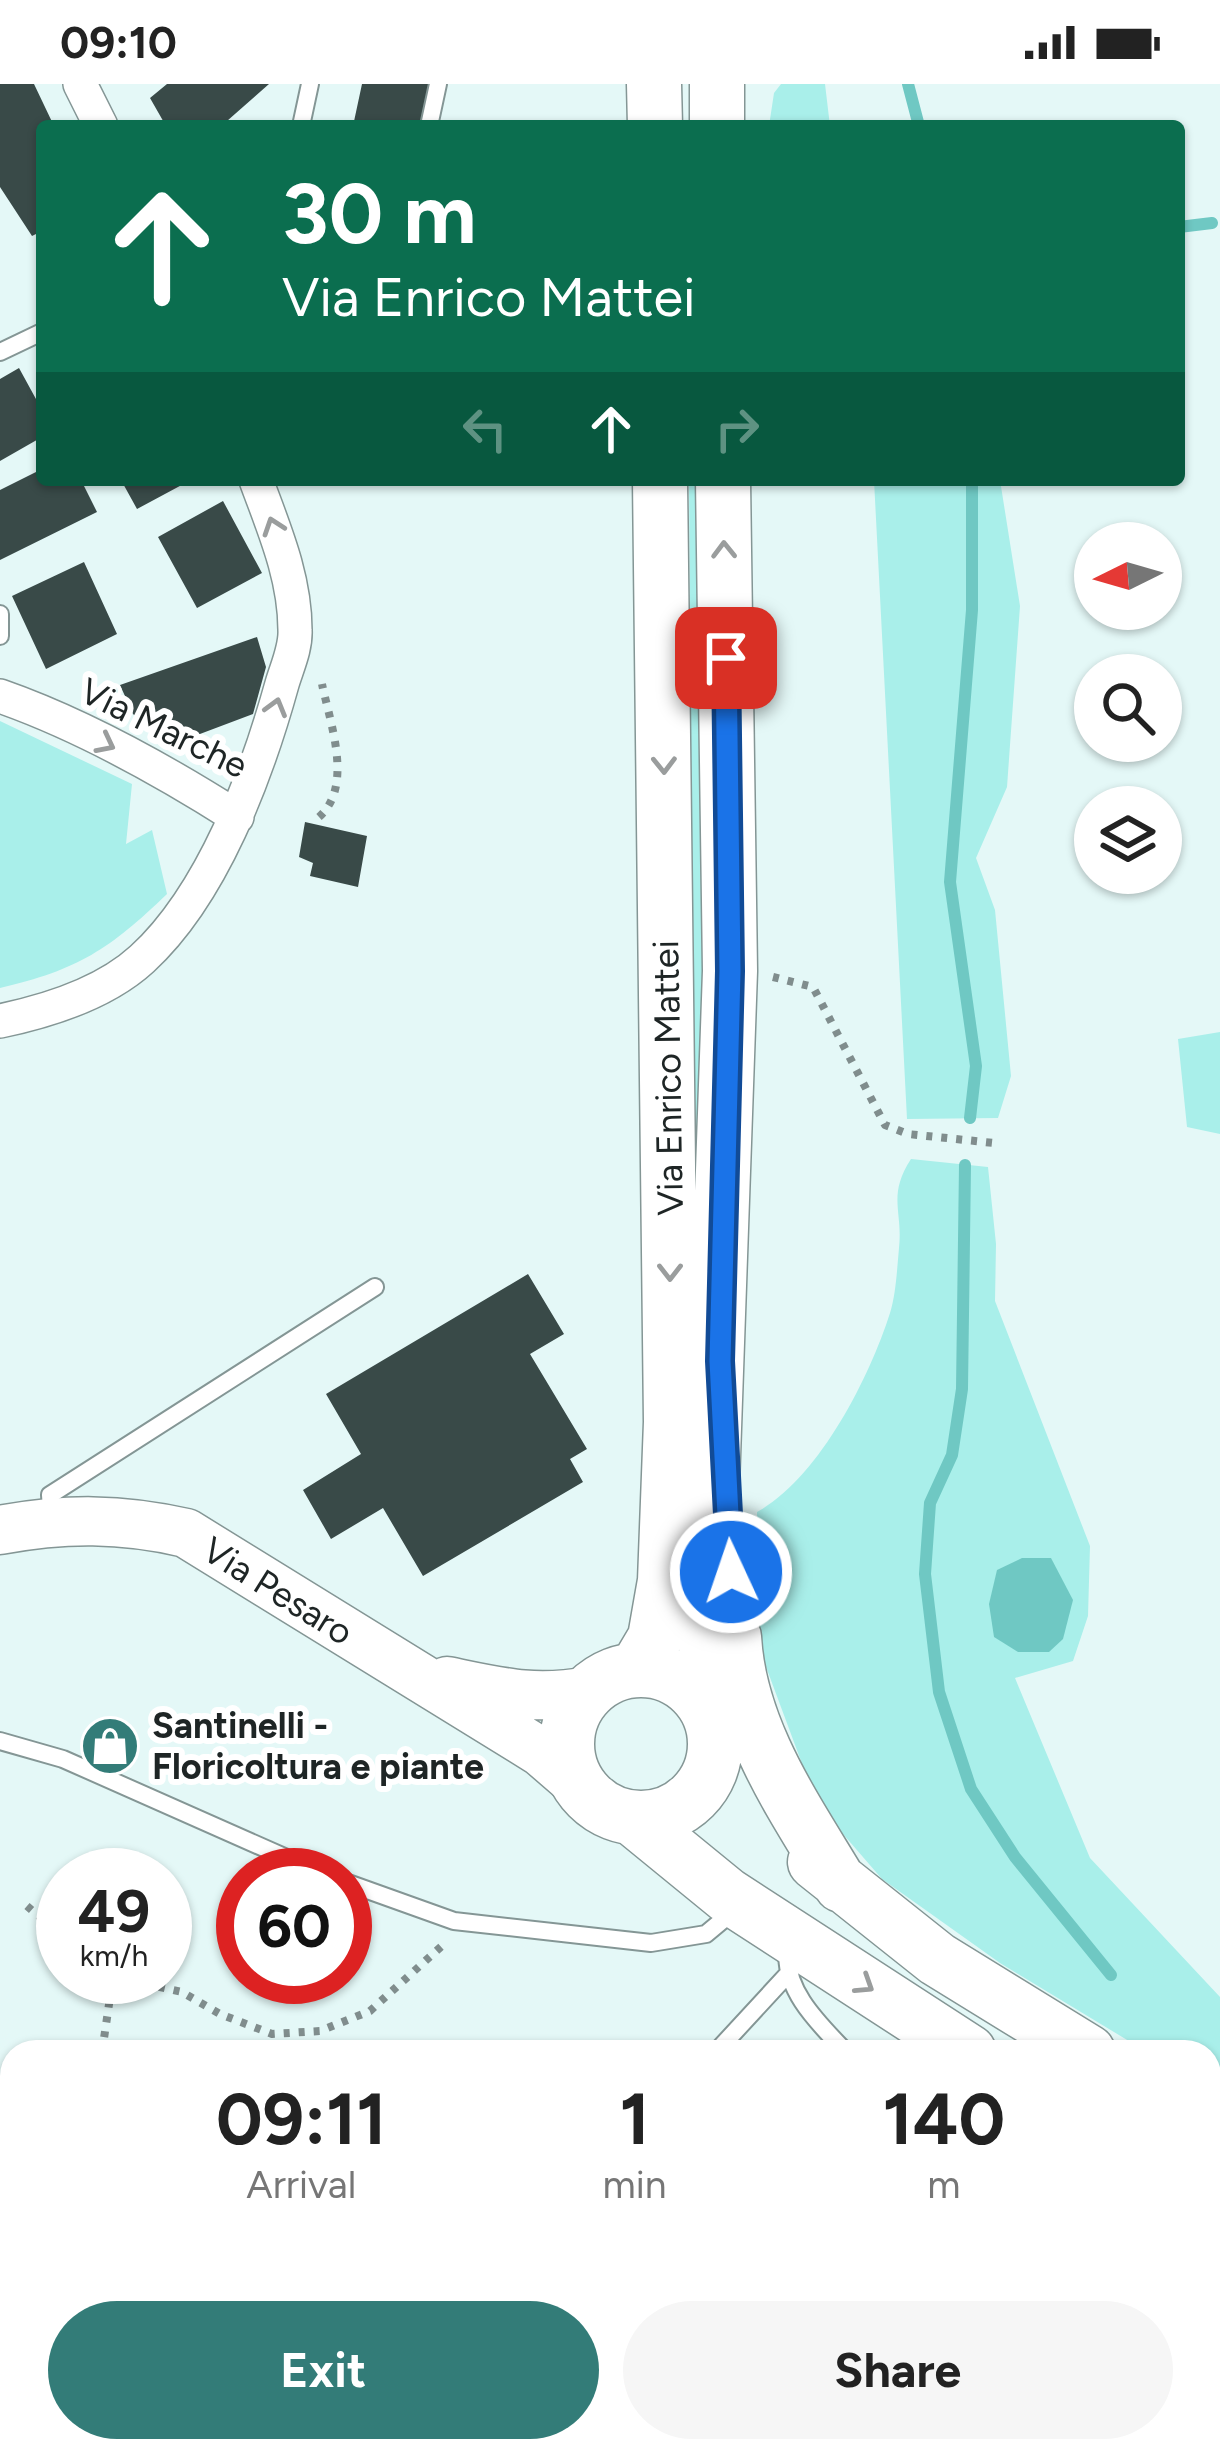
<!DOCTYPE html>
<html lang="en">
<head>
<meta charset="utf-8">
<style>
  :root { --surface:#fff; --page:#f6f6f6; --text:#222; --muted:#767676; --accent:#337c78 }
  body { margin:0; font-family:Figtree,sans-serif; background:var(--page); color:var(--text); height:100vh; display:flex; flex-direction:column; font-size:45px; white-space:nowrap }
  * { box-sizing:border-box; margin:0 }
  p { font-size:39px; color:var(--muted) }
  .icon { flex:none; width:66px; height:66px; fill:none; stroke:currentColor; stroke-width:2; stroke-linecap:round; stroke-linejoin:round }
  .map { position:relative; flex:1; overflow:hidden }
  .sheet { position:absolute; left:0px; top:1956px; width:1221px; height:423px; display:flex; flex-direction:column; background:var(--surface); border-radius:36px 36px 0 0; box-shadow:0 3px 9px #0004 }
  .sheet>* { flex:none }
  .hud { position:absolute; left:36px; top:36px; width:1149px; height:366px; border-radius:12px; box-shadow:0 3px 9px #0004; background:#0b6e4f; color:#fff; overflow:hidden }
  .needle { width:78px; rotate:265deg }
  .buttons { position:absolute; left:1074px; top:438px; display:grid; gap:24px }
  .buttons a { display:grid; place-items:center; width:108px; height:108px; border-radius:50%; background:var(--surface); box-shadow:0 3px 9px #0004; font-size:60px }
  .speed { position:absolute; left:36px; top:1764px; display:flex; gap:24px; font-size:60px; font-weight:700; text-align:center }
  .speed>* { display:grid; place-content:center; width:156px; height:156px; border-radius:50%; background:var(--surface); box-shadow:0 3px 9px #0004; line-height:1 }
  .speed small { font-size:30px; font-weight:400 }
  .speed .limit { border:18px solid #d22; background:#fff; color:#111 }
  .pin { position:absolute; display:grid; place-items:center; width:102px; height:102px; color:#fff; margin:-51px; border-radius:24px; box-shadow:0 6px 18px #0006 }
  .me { position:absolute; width:132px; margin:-66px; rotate:357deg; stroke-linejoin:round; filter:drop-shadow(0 0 9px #0008) }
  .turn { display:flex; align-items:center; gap:42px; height:252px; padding:0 48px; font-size:54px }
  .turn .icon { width:156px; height:156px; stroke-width:2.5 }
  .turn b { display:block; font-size:84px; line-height:102px }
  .lanes { display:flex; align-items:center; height:114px; padding:0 48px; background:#0003; justify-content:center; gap:60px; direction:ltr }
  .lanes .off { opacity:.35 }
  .eta { display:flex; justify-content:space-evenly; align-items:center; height:204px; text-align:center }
  .eta b { font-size:72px; font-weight:700; line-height:84px }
  .primary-button { display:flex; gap:24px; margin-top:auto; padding:24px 48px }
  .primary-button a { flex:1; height:138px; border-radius:72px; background:var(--accent); color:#fff; font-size:48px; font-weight:700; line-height:138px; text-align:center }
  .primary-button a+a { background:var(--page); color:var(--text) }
  .status { display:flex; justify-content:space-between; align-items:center; height:84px; padding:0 60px; background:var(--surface); direction:ltr }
  .status svg { height:33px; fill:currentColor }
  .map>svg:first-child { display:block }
  .green { fill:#a9efea }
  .water { fill:#6fc8c3 }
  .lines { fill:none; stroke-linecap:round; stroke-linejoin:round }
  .stream { stroke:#6fc8c3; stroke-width:12 }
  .building { fill:#394a48 }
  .lane-casing { stroke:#849695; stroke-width:20 }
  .street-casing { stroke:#849695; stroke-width:36 }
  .secondary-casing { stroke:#849695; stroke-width:51 }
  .primary-casing { stroke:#849695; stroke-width:57 }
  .path { stroke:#808d8d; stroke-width:8; stroke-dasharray:6 9; stroke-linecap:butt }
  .lane { stroke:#fff; stroke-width:16 }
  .street { stroke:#fff; stroke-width:33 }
  .secondary { stroke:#fff; stroke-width:48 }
  .primary { stroke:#fff; stroke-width:54 }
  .oneway { stroke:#9a9d9d }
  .route-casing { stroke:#114b97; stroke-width:30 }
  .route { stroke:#1a73e8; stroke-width:21 }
  .labels { text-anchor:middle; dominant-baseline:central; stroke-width:12; stroke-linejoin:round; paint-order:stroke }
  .street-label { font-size:36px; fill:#1e2525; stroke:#fff }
  .poi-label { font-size:36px; font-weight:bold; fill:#1e2525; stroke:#fff; text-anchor:start }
</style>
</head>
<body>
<div class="status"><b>09:10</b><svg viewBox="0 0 49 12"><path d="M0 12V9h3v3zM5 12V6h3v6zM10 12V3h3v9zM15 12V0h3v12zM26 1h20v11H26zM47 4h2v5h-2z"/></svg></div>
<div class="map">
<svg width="1220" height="2377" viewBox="0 0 1220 2377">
  <rect width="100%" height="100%" fill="#e4f8f7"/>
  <path class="green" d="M781 0H825L830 42H769L774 9Z
    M689 396H699L706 815 695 1220Z
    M874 396H1000L1020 522 1007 703 976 774 995 826 1011 992 998 1034 907 1035Z
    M0 637 132 700 126 760 152 746 167 810C110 865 78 886 0 904Z
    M1220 948V1050L1187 1043 1178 955Z
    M911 1075 988 1083 996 1160 995 1217 1090 1462 1088 1532 1073 1577 1015 1594 1090 1774 1220 1913V2012L1209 2005V1968H1147L1000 1879 882 1795 817 1720 759 1564 757 1428C818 1395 869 1295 890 1229 896 1210 897 1185 899 1164 903 1127 887 1112 911 1075Z
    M0 2242 12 2245V2367H468L481 2377H237L197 2367 143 2377H0Z"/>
  <path class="water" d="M1022 1474H1051L1073 1516 1063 1555 1049 1568H1018L994 1553 989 1520 997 1486Z"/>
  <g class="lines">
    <path class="stream" d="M908 0 919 42
      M1179 143 1212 139
      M970 1034 976 982 950 798 972 526V396
      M965 1081 962 1305 952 1371 930 1419 925 1490 939 1608 971 1705 1015 1773 1111 1891
      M780 2367 797 2377
      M1189 2367 1192 2377"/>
  </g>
  <path class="building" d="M0 0H34L54 42H42V147L32 152 0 103Z
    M167 0H269L227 37 230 42H166L150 14Z
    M362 0H429L420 42H353Z
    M19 284 42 326V353L0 377V295Z
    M42 385V396H81L97 428 0 476V406Z
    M121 396H191L137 425Z
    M223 417 262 489 197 524 158 453Z
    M84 478 117 550 46 585 12 512Z
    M257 553 266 583 253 630 176 659 169 646 154 649 133 630 120 601Z
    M305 738 367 752 358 803 310 792 313 779 299 773Z
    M528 1190 564 1250 530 1270 587 1365 570 1375 583 1398 423 1492 383 1424 331 1455 303 1406 361 1370 326 1310Z"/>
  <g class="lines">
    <g class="lane-casing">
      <path id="lane" d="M301 42 310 0
        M429 42 438 0
        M0 268 42 248
        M0 530V552
        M52 1436 50 1411 375 1203
        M0 1657 63 1675 325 1791
        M345 1798 454 1837 651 1859 706 1850 736 1825
        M788 1864C782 1905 819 1940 846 1968
        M716 1968 787 1891"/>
    </g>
    <g class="street-casing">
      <path id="street" d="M80 0 101 42
        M0 612C83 641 163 686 237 733
        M0 937C48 927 105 909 142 875 213 810 257 690 282 600 287 583 296 564 295 546 295 493 274 445 256 396"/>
    </g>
    <g class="secondary-casing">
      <path id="secondary" d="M0 1446C65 1434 121 1434 186 1449L541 1668 578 1700
        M447 1597C501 1608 533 1617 589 1607"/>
    </g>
    <g class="primary-casing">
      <path id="primary" d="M654 0 655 42
        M717 0V42
        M734 1553C739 1646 795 1724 841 1801
        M636 1586 655 1554 665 1497 671 1338 660 396
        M567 1660a74 74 0 1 1 148 0a74 74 0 1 1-148 0Z
        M710 1633 706 1573 730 887 723 396
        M634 1735 727 1811 969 1968
        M815 1778 937 1875 1088 1968
        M1209 2043 1220 2050
        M1209 2116 1220 2123"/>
    </g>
    <path class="path" d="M319 733C354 702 330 639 322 600
      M773 893 813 903 885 1041 908 1050 994 1059
      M27 1822 63 1853
      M115 1893 182 1908 220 1930 272 1950 320 1947 370 1927 444 1860
      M102 1968 113 1893"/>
    <use href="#lane" class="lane"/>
    <use href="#street" class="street"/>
    <use href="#secondary" class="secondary"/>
    <use href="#primary" class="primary"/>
  </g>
  <defs><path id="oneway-chevron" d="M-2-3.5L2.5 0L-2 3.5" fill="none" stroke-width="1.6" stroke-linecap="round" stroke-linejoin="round" transform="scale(3)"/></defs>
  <g class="oneway">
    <use href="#oneway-chevron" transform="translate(273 442) rotate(-109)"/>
    <use href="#oneway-chevron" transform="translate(724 466) rotate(-91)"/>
    <use href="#oneway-chevron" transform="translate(276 623) rotate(-74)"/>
    <use href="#oneway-chevron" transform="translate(106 660) rotate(27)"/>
    <use href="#oneway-chevron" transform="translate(664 681) rotate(89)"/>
    <use href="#oneway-chevron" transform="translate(670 1188) rotate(90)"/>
    <use href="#oneway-chevron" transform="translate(865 1901) rotate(33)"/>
  </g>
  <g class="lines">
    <g class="route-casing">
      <path id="route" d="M726 574 730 887 720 1277 731 1488"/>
    </g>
    <use href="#route" class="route"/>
  </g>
  <defs>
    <g id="shop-disc" transform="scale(3)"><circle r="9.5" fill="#337c78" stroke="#fff"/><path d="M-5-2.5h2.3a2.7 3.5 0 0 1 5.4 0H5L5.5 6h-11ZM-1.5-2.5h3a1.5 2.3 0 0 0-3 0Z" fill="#fff"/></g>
  </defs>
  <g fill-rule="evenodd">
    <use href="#shop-disc" x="110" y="1662"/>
  </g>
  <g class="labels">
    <g class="street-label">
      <text transform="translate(164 644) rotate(26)">Via Marche</text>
      <text transform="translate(668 994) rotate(-91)">Via Enrico Mattei</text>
      <text transform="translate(278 1507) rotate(32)">Via Pesaro</text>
    </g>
    <g class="poi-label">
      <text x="152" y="1641">Santinelli -<tspan x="152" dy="41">Floricoltura e piante</tspan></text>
    </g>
  </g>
</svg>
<div class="buttons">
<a><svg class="needle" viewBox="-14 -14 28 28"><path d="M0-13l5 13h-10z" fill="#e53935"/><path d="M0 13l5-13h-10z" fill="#767676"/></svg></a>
<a><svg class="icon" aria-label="search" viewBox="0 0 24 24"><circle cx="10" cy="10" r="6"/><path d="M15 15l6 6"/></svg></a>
<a><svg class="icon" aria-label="layers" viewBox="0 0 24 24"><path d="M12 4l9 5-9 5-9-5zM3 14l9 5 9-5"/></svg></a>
</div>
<div class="speed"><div>49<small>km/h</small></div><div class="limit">60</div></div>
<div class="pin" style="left:726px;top:574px;background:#d93025"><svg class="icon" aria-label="arrive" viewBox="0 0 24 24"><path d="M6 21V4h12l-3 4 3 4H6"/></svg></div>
<svg class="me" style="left:731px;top:1488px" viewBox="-20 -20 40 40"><circle r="17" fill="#1a73e8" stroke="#fff" stroke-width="3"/><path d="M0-11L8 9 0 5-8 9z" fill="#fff"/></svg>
<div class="hud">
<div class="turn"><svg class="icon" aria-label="ahead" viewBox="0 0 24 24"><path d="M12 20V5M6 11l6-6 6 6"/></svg><div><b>30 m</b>Via Enrico Mattei</div></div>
<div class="lanes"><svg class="icon off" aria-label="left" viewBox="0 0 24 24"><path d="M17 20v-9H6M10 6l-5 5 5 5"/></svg><svg class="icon" aria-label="ahead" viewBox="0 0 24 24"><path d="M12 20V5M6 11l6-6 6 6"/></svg><svg class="icon off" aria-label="right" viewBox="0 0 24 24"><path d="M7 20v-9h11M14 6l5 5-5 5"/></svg></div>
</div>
<section class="sheet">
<div class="eta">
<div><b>09:11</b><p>Arrival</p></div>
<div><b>1</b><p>min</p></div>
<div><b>140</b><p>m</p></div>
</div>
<div class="primary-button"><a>Exit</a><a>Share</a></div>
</section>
</div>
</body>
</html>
